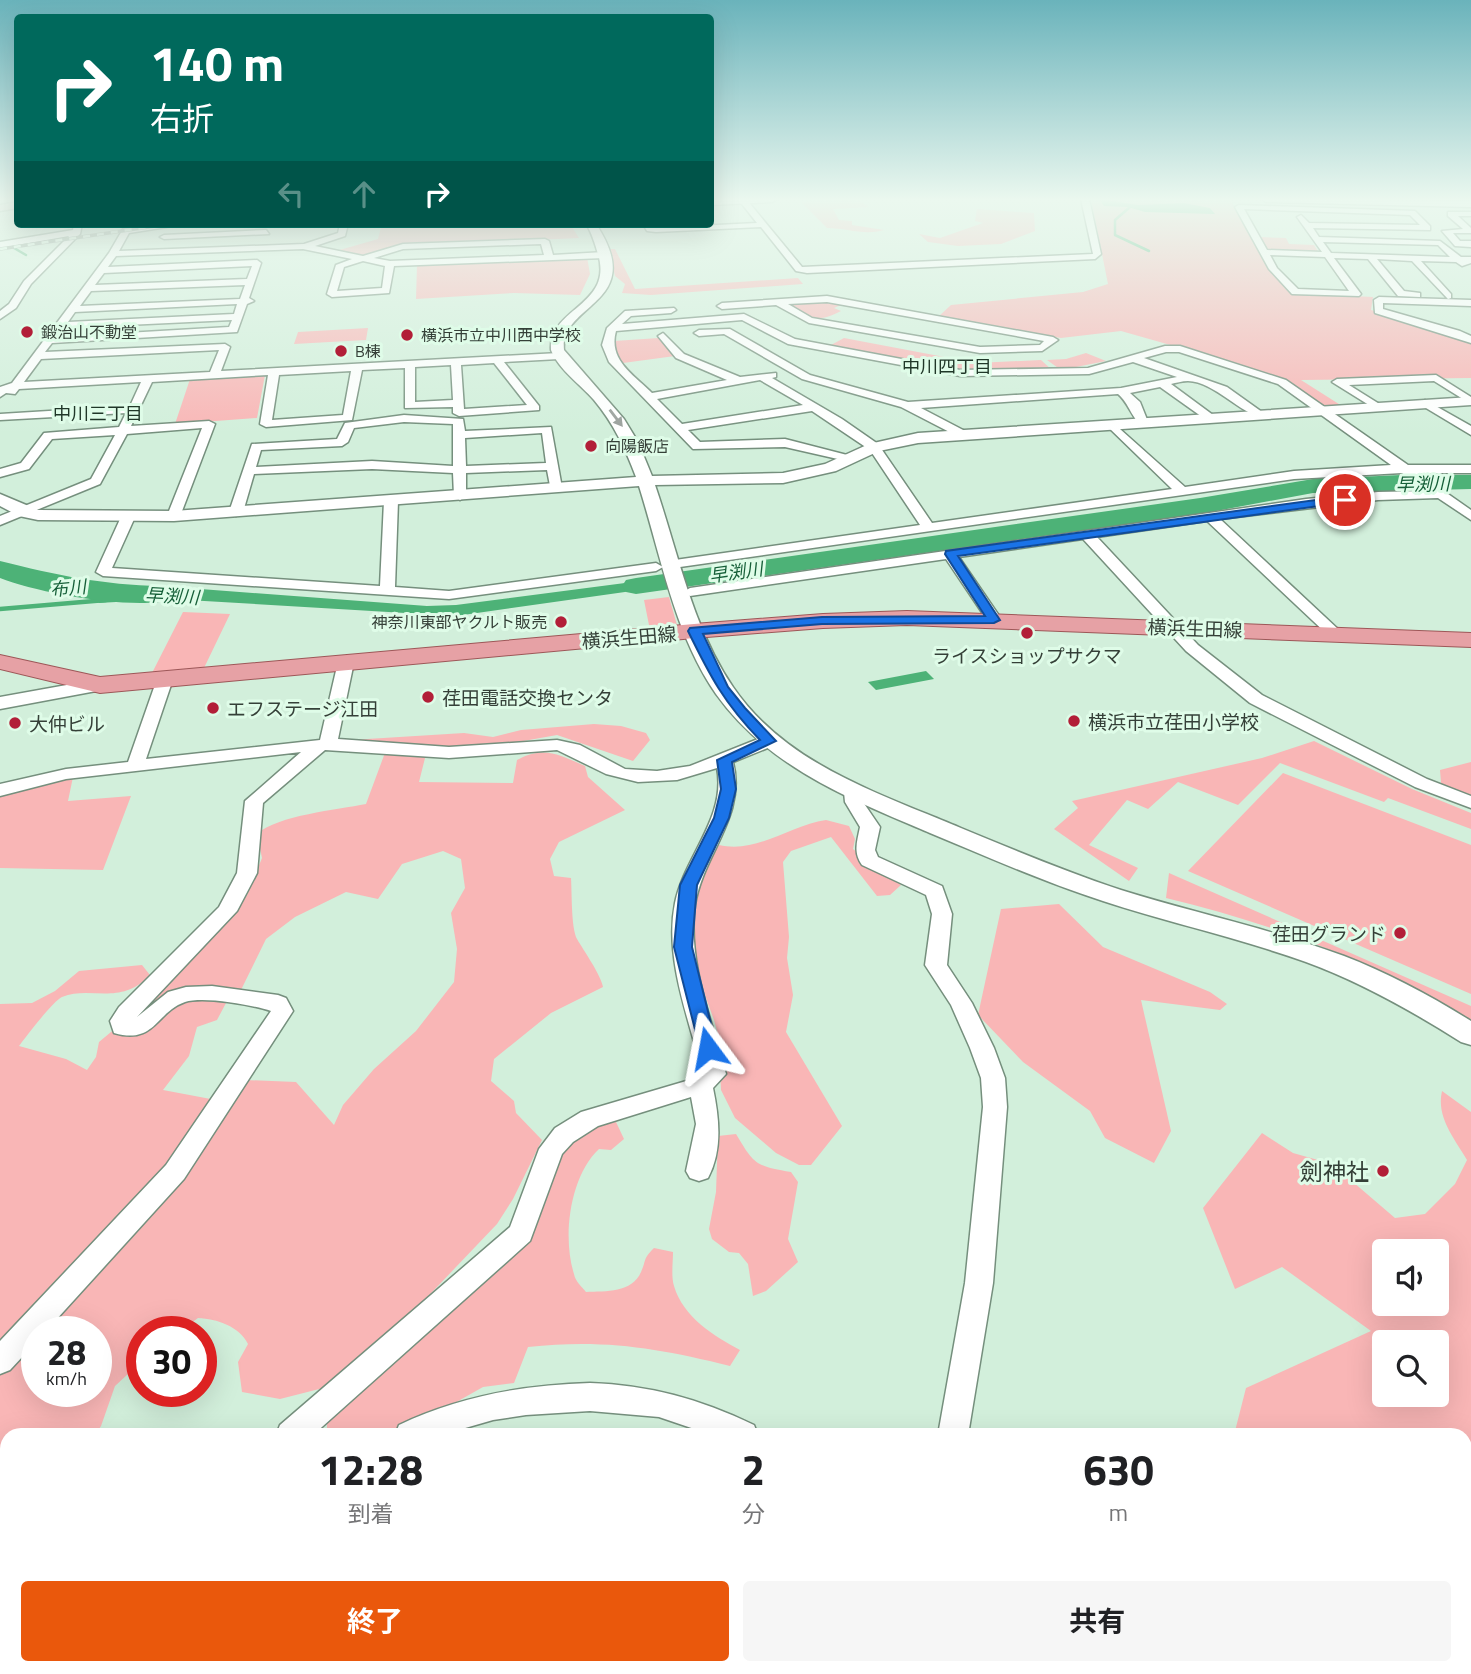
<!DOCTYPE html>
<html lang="ja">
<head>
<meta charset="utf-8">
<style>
  :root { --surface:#fff; --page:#f6f6f6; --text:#202124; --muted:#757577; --accent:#ea580c }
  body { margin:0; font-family:"Titillium Web","Noto Sans JP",sans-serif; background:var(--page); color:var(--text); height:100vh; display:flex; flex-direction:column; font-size:26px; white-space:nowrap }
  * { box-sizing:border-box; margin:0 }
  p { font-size:23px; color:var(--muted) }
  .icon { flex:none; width:38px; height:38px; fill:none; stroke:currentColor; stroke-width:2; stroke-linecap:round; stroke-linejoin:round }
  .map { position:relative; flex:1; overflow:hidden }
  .sheet { position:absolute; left:0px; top:1428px; width:1472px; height:247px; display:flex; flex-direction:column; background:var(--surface); border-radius:21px 21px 0 0; box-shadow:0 7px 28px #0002 }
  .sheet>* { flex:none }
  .banner { position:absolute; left:14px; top:14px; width:700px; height:214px; border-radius:7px; box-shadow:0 7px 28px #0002; background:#00695c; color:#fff; overflow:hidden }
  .tools { position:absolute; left:1372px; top:1239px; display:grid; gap:14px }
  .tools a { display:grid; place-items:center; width:77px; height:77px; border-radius:7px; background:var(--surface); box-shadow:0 7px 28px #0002; font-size:35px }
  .speed { position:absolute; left:21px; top:1316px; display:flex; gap:14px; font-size:35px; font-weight:700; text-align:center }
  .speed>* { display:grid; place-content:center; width:91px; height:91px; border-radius:50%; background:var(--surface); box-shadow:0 7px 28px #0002; line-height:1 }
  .speed small { font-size:18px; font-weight:400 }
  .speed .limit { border:10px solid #d22; background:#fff; color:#111 }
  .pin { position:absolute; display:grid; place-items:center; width:60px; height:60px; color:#fff; margin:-30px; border:4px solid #fff; border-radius:50%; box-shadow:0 2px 7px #0007 }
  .me { position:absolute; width:77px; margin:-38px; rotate:347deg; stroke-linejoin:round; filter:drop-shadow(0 0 5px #0008) }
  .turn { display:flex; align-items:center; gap:24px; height:147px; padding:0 21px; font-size:32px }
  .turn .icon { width:91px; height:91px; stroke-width:2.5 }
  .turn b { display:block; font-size:49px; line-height:60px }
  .lanes { display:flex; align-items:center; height:66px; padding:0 21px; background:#0003; justify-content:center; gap:35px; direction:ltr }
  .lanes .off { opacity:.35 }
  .eta { display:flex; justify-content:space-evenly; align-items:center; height:119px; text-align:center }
  .eta b { font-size:42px; font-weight:700; line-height:49px }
  .button { display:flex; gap:14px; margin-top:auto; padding:14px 21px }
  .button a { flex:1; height:80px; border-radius:7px; background:var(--accent); color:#fff; font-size:28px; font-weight:700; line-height:80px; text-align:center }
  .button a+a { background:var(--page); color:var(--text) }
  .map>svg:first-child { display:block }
  .green { fill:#f9b6b6; fill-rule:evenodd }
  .water { fill:#4db277 }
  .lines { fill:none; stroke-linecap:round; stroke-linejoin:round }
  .stream-far1 { stroke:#4db277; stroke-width:2.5 }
  .stream { stroke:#4db277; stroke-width:4.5 }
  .river { fill:#4db277; fill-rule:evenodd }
  .minor-casing { stroke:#758f7d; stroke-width:3 }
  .tertiary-casing { stroke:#758f7d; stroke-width:3 }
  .secondary-casing { stroke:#758f7d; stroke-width:3 }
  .primary-casing { stroke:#9d5758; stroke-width:2 }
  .minor { fill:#fff; fill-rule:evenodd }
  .tertiary { fill:#fff; fill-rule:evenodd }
  .secondary { fill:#f2d0d2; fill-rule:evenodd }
  .primary { fill:#e6a1a5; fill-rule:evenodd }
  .rail-casing { stroke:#889d8e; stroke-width:3.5 }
  .rail { stroke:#dffce8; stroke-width:2.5; stroke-dasharray:7; stroke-linecap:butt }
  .oneway { fill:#9aa09c }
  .route { fill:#1a73e8; stroke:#114b97; stroke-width:2 }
  .poi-dot { fill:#b21f38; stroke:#dffce8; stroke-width:2.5 }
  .labels { text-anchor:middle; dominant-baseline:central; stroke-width:6; stroke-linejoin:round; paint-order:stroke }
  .far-poi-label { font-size:16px; fill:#354038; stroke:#dffce8; text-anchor:start }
  .far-neighbourhood-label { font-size:18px; fill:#203728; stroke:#dffce8 }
  .far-water-label { font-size:18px; font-style:italic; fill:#165f38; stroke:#dffce8 }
  .street-label { font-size:19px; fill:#354038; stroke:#dffce8 }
  .poi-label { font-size:19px; fill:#354038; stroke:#dffce8; text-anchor:start }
  .near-poi-label { font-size:23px; fill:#354038; stroke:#dffce8; text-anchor:end }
</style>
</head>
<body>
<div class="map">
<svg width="1471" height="1674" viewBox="0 0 1471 1674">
  <rect width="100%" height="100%" fill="#d2efdb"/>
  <path class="green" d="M833 199H858L869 207 833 209 839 220 852 221V225L884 230C864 236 847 228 827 228L801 202Z
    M1091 199 1231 200 1268 268 1292 293 1373 297 1371 310 1450 333 1471 343V378L1301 380 1342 406H1323L1287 382 1248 367 1121 331 1061 338 938 317 951 305 1083 292 1108 284Z
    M977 209 1034 213 1035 231 1001 244 958 246 928 242 919 234 940 238 983 223 975 221Z
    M382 224H570L579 238 404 246 360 256 336 251 378 239Z
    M1260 237 1286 238 1289 244 1314 245 1319 253 1266 252Z
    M609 249H615L635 289 798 278 803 284 651 295 622 293 625 284 615 276Z
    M587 257 590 274 580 295 514 293 416 299 417 265Z
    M824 300 843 304 834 308 841 311C814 325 810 316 785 304Z
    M368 328 366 340 294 344 298 332Z
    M659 338 675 356 623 363 617 359 614 341Z
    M844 338 976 363 1041 360 1052 370 963 372 831 345Z
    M1086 353 1106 361 1061 370 1047 360 1066 359Z
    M265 375 257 418 175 424 190 379Z
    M669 597 677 625 650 630 644 600Z
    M183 612 230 614 204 668 152 673Z
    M594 724 621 726 646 733 650 740 633 761 557 735 473 750 353 743 351 740 464 733 493 737 521 730Z
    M1314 741 1412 789 1471 813V829L1388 798 1384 802 1280 763 1238 805 1178 782 1148 809 1127 800 1089 845 1138 868 1129 881 1054 829 1078 808 1072 801 1262 758Z
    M386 750 426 754 419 782 513 783 517 760C544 745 560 755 585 766L588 777 625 810 559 842 550 859 554 876 571 878C572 893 571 928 577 939 584 951 601 975 603 987L551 1013 494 1059 491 1081 514 1101 516 1113 542 1140 513 1199 497 1224 415 1310 331 1386 280 1399 242 1392 238 1362 248 1344C239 1326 217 1319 198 1318L179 1332H142V1361L115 1386 101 1426 95 1435H7V1540L0 1547V1375L37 1335V1391H96V1332H39L245 1080 296 1082 334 1125 343 1105 374 1069 416 1031 454 982 457 949 451 913 465 888 461 859 443 851 402 864 378 899 346 892 295 917 266 939 240 992 190 990 125 1025 236 911 247 895 262 858 257 834C278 815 337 810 366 804Z
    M1471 762V806L1442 795 1440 770Z
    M1283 773 1471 845V994L1188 871Z
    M73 777 68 801 131 796 103 870 0 868V794Z
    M826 820 849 826 855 839 853 849 901 885 890 895 877 896 831 837 791 851 783 862 789 937 787 958 793 995 786 1032 842 1126 811 1165H799L776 1153 735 1118 721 1090 720 1073 724 1056 714 1020 690 954 695 887 719 845C757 854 790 825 826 820Z
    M1169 873 1471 1006V1020C1376 962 1274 924 1166 898Z
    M1059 904 1103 947 1210 992 1227 1004 1220 1010 1141 1000 1171 1131 1154 1163 1105 1138 1090 1111 1023 1062 978 1015 1001 909Z
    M142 965 150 975C119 1007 91 985 62 997 53 1001 25 1038 19 1046L66 1059 87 1070 96 1057 99 1042 117 1027 177 1003 191 999 226 1003 217 1020 197 1027 189 1056 163 1090 216 1100 189 1140 0 1353V1004L32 1003 55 991 79 971Z
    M1442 1091 1471 1112V1541L1465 1537V1435H1234L1246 1388 1371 1331 1282 1267 1235 1289 1203 1208 1262 1133 1293 1153 1332 1164 1395 1218 1425 1214 1455 1184 1467 1160C1454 1138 1436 1117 1442 1091ZM1384 1251H1437V1304H1384ZM1384 1342H1437V1395H1384Z
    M616 1122 624 1139 611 1150 599 1149C570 1176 562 1237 574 1274 575 1281 582 1287 586 1292 606 1291 632 1293 641 1272 647 1259 642 1260 654 1248L673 1252C673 1263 671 1276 674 1286 683 1317 714 1336 740 1350L730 1366C657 1348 604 1339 528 1347L514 1383 483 1387 398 1435H327V1413L520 1251 534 1231 559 1155 570 1139 595 1125Z
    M736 1134C754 1164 755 1166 791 1172L798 1182 788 1239 798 1262 766 1291 753 1296 748 1264 739 1253 729 1252 712 1239 709 1229 716 1192 718 1136Z
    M299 1668H378L381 1674H286Z"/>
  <path class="water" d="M1099 199 1138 205 1184 203 1210 208 1215 214 1145 212 1128 207 1104 206Z
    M671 577 674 583 632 589V591L456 616 170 599 98 603 102 598 118 596 107 595 121 586 135 588 161 586 427 606 456 605Z
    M926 671 934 679 876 690 868 682Z"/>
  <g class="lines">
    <path class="stream-far1" d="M1130 207 1115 220V235L1149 251
      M14 248 26 255"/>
    <path class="stream" d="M1072 523 1080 533
      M0 609 106 600"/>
    <path class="river" d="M1401 475H1471V489L1313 493 1200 514 636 594 626 592 622 586 626 580 636 578 1200 498 1313 479Z
      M0 561C56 575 103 585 161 586L171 588 175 594 171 600C132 610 38 593 0 578Z"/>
    <g class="minor-casing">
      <path id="minor" d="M738 199H746L802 267 1093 254 1081 199H1089L1101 254 1095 259 807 273 796 271 761 227 656 232 647 231 643 224H651L656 228 757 223Z
        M1239 205 1415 211 1430 226V230L1313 228 1319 237 1440 241 1461 257H1471V263L1462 266 1456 262 1421 261 1451 294V298L1448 299 1412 261 1377 259 1404 291 1420 293V297L1398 296 1368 259 1334 258 1361 294 1359 296 1292 294 1269 269 1235 207ZM1244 209 1410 215 1420 225 1309 223 1301 215 1297 217 1322 252 1267 250ZM1323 242 1438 245 1450 257 1331 253ZM1270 255 1325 257 1349 291 1298 289 1277 268Z
        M1448 212H1471V216H1458L1471 228V233H1453L1460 241H1471V247L1455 246 1442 231 1463 229 1448 216Z
        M74 224H82L80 234 31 284 16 308 0 319V311L9 304 24 281 69 236 0 248V242L73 230Z
        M163 224H186L129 233 119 251 304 244 338 233 340 224H348L345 236 315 246 363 256 403 244 545 239 549 241 553 255 604 252 608 255 604 258 394 266 389 293 332 297 327 294 336 265 352 259 303 249 116 256 108 267 257 260 261 263 249 298 254 301 247 304 237 332 52 343 45 352 225 344 230 347 221 371 559 353 564 356 559 359 504 362 539 406V410L459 416 453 413V407L405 408V368L362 370 352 420 266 427 260 424 268 375 152 382 131 426 209 421 215 424 179 519 174 520 167 516 202 428 127 434 100 484 0 525V516L91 479 115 435 52 439 29 469 0 477V469L21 463 44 433 119 427 126 413 0 420V414L130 406 141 382 19 389 15 394 6 393 0 397V387L12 383 109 253 123 229ZM541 244 544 255 390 261 374 258 403 249ZM363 261 385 266 382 288 337 291 344 267ZM252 266 247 279 95 285 104 273ZM245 285 240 299 80 306 91 291ZM237 304 234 314 68 322 75 312ZM232 320 229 327 57 337 63 328ZM219 350 210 372 24 382 41 359ZM494 363 527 405 464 409 461 365ZM451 365 453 400 415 402V367ZM351 371 343 415 272 420 279 375Z
        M266 230 269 234 164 239 160 237 164 235Z
        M827 296 1053 337 1058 340 1042 351 980 353 809 323 776 305 722 309 717 306 722 303ZM827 302 1044 341 1040 345 980 347 812 318 788 304Z
        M1379 297 1471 300V306L1383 303V309L1460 331 1471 336V343L1375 313 1374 300Z
        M674 308 676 310 671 313 631 316 622 324 744 314 795 339 960 370 1088 368 1165 346H1180L1286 380 1408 465H1471V473H1418L1471 510V520L1438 498 1378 500 1220 519 1339 630 1342 633 1334 638 1329 636 1207 521 1097 537 1198 645 1262 695 1427 779 1471 796V808L1415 787 1250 703 1186 651 1083 539 959 557 1002 620 994 625 989 623 946 559 690 596 683 592 690 588 1306 499 1378 492 1428 491 1402 473 1294 479 673 568 666 564 668 561 920 525 870 450 812 411 688 430 700 442 785 439 851 456V462L785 447 693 449 609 362 602 345 607 328 625 311ZM742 320 788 344 960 376 1089 374 1133 362 1177 377 1121 388 908 402 810 375 730 329 699 330 694 333 699 336 724 334 802 379 901 407 961 438 967 434 965 431 921 408 1118 394C1129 403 1133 421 1142 425L1148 422 1140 402 1130 393 1160 387 1205 419H1213V415L1171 384C1176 383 1182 381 1188 381 1214 381 1245 418 1262 416V412L1227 387 1144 358 1166 352H1179L1278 384 1391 465 1294 471 1185 487 1111 421 1105 424 1107 426 1172 489 932 523 878 444 842 419 772 378 776 377V373L740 377 684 354 663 333 658 336 676 358 727 380 652 393C633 374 608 360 616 331ZM760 380 803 405 682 424 657 399Z
        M1436 375 1471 397V404L1434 381 1349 385 1381 405 1383 407 1377 410 1332 382 1337 379Z
        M1425 400 1471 426V435L1421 405 1419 403Z
        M404 415 463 419 465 431 551 427 562 488 561 491H551L547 470 466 473V496L460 500 454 496 453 473 372 469 254 474 243 512 236 516 229 512 252 444 337 439 345 423ZM404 422 453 424V466L372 461 256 467 261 450 342 446 348 442 354 428ZM542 433 546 463 466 466 465 438Z
        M391 497 398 501 395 587 449 591 656 563 663 567 656 571 449 599 103 576 96 572 121 517 128 513 135 517 112 568 380 586 384 501Z
        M346 657 354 662 338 739 449 747 557 740 580 745 625 769 657 771 690 766 763 737H775L778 741 775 745 733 762C747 816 703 854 695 905 687 961 712 1021 726 1074L713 1088C719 1117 723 1150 708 1178L699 1181 690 1178 686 1171 696 1124 691 1097 598 1126 573 1142 562 1154 530 1241 313 1435H276L280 1425 510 1227 539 1149 555 1128 581 1112 693 1079 702 1071C689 1019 664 958 675 903 684 857 727 817 717 768L677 780 638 782 606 774 557 750 449 758 325 750 263 803 257 873 237 911 137 1017 168 992 186 987 212 986 278 995 286 998 293 1011 184 1179 45 1332H37V1341L10 1370 0 1374V1341L166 1165 271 1011C252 1005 204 996 185 1002 156 1012 155 1045 114 1033L110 1021 119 1007 219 907 237 873 245 801 301 752 66 779 0 796V784L66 769 128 762 157 679 165 674 173 679 146 759 320 740 338 662Z
        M853 786 862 792 863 802 880 827 875 850 878 857 942 886 952 914 947 965 972 1003 994 1048 1005 1078 1007 1107 993 1283 968 1435H938L965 1283 983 1107 981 1078 970 1048 951 1005 925 965 932 914 926 895 862 865C853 852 857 842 860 827L845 802 844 792Z
        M590 1383C649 1385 700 1399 754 1425L758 1435H712L659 1417 590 1411 526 1415 493 1420 441 1435H395L399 1425C460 1396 523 1385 590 1383Z
        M101 1668H137L135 1674H99Z
        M221 1668H265L263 1674H219Z
        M871 1668H905L903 1674H869Z
        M1086 1668H1126L1128 1674H1088Z"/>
    </g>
    <g class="tertiary-casing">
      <path id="tertiary" d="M710 199H777L772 202 710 205Z
        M1261 199 1471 201V207L1266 202Z
        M586 224H596C649 304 559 303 564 350L624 419 638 442 652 476 783 473 825 464 869 444 918 433 1471 397V405L918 443 879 451 836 471 783 483 655 485C678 552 692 627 733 687 782 759 866 789 944 821 1002 845 1061 870 1121 890 1195 913 1271 929 1344 956 1388 973 1431 996 1471 1021V1045L1461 1042C1412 1011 1361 982 1306 962 1239 938 1170 923 1103 901 1044 882 988 857 930 833 850 799 769 768 716 694 674 633 661 556 639 486L174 521 38 520 19 516 0 506V494L38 510 174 511 636 477C625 448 614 424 594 400 580 384 559 370 551 350 548 308 614 306 598 254 595 244 592 233 586 224Z
        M100 679 107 681 110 685 107 689 0 709V697Z"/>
    </g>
    <g class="secondary-casing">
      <path id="secondary" d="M18 202V208L0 211V205Z"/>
    </g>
    <g class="primary-casing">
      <path id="primary" d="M907 611 1471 633V647L907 625 823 628 694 638 100 693 0 669V655L100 677 694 624 823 614Z"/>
    </g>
    <use href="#minor" class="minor"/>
    <use href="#tertiary" class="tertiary"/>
    <use href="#secondary" class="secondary"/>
    <use href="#primary" class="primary"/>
    <g class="rail-casing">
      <path id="rail" d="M0 249 169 224"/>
    </g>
    <use href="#rail" class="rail"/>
  </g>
  <defs><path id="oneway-solid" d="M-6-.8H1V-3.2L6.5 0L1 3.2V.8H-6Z" transform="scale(1.75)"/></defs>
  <use class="oneway" href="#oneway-solid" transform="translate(616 418) rotate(53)"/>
  <linearGradient id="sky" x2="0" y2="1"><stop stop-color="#6ab3bb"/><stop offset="0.46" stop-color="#ebf8ef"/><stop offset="1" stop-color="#ebf8ef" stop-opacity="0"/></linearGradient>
  <rect width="1471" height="434" fill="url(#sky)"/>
  <path class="route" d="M1345 496 1350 500 1348 502 958 556 1000 620 994 623 822 624 703 634 728 687 745 708 776 741 732 762 736 789 729 818 697 885 692 947 717 1048 714 1053H701L674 947 680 885 714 818 721 789 717 760 760 740C724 703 710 676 688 631L690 628 822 617 985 616 945 554 946 551Z"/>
  <g class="poi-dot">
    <circle cx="27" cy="332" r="7"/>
    <circle cx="407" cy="335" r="7"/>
    <circle cx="341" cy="351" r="7"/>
    <circle cx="591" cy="446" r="7"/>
    <circle cx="561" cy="622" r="7"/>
    <circle cx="1027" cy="633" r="7"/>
    <circle cx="428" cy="697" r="7"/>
    <circle cx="213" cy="708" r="7"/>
    <circle cx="1074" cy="721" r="7"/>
    <circle cx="15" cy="723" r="7"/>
    <circle cx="1400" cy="933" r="7"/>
    <circle cx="1383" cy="1171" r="7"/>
  </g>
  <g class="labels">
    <g class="far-poi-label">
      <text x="41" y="332">鍛治山不動堂</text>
      <text x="421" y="335">横浜市立中川西中学校</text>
      <text x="355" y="351">B棟</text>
      <text x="605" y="446">向陽飯店</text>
      <text x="547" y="622" text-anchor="end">神奈川東部ヤクルト販売</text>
    </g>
    <g class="far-neighbourhood-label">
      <text x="947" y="366">中川四丁目</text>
      <text x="98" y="413">中川三丁目</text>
    </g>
    <g class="far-water-label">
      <text transform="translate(1423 484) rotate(-1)">早渕川</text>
      <text transform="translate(736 572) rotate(-8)">早渕川</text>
      <text transform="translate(68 588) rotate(-6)">布川</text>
      <text transform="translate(172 596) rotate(3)">早渕川</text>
    </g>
    <g class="street-label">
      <text transform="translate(1195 628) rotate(2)">横浜生田線</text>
      <text transform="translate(629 637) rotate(-5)">横浜生田線</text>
    </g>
    <g class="poi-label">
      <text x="1027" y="655" text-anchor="middle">ライスショップサクマ</text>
      <text x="442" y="697">荏田電話交換センタ</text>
      <text x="227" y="708">エフステージ江田</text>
      <text x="1088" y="721">横浜市立荏田小学校</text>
      <text x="29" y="723">大仲ビル</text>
      <text x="1386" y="933" text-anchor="end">荏田グランド</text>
    </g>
    <g class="near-poi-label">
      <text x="1369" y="1171">劍神社</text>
    </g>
  </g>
</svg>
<div class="tools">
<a><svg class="icon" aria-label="sound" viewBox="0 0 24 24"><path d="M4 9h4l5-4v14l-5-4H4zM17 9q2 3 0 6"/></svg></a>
<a><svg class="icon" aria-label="search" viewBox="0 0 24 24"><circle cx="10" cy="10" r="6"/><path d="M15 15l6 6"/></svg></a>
</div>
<div class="speed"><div>28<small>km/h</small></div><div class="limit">30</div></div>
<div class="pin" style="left:1345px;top:500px;background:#d93025"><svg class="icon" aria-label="arrive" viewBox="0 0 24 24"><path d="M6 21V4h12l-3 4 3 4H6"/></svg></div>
<svg class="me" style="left:708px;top:1048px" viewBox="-20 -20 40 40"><path d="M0-17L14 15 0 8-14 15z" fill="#1a73e8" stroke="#fff" stroke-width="4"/></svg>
<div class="banner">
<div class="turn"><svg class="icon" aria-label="right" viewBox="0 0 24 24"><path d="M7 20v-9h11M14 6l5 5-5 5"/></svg><div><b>140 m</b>右折</div></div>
<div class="lanes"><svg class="icon off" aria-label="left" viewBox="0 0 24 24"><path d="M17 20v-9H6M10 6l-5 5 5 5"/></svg><svg class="icon off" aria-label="ahead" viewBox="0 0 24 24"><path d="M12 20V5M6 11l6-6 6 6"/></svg><svg class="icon" aria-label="right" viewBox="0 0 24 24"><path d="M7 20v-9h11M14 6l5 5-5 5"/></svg></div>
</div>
<section class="sheet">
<div class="eta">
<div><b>12:28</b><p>到着</p></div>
<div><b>2</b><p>分</p></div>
<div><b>630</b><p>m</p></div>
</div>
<div class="button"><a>終了</a><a>共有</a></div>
</section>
</div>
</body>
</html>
